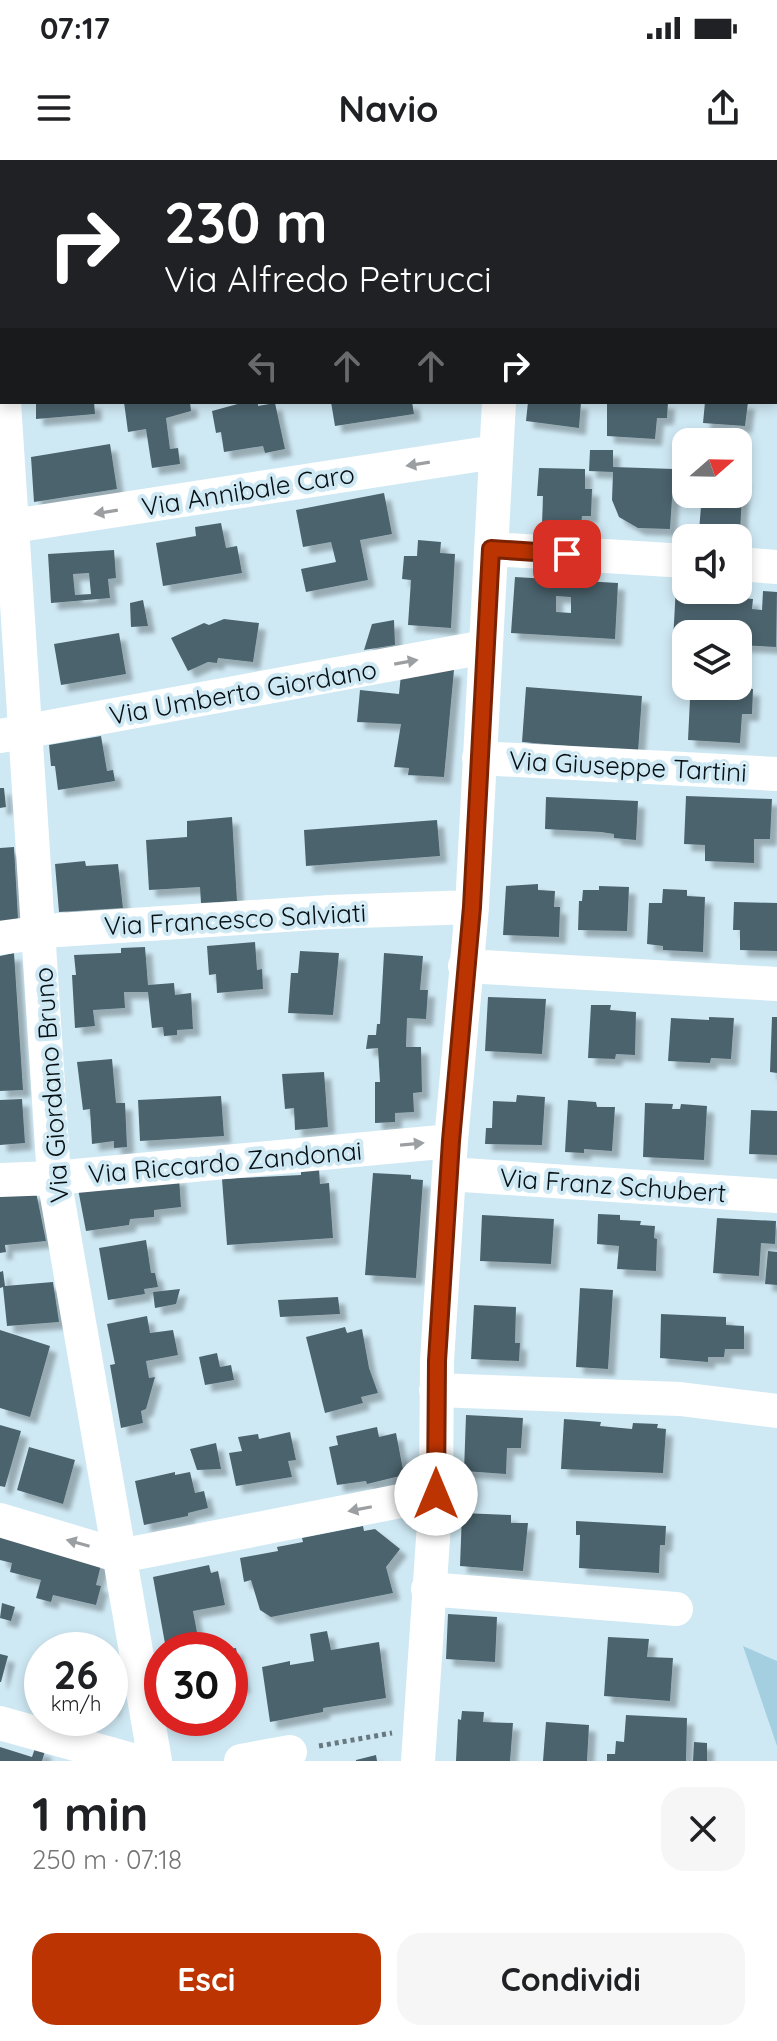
<!DOCTYPE html>
<html lang="it">
<head>
<meta charset="utf-8">
<style>
  :root { --surface:#fff; --page:#f6f6f6; --text:#202124; --muted:#757577; --accent:#bc3402 }
  body { margin:0; font-family:Quicksand,sans-serif; background:var(--page); color:var(--text); height:100vh; display:flex; flex-direction:column; font-size:30px; white-space:nowrap }
  * { box-sizing:border-box; margin:0 }
  p { font-size:26px; color:var(--muted) }
  .icon { flex:none; width:44px; height:44px; fill:none; stroke:currentColor; stroke-width:2; stroke-linecap:round; stroke-linejoin:round }
  .map { position:relative; height:1601px; overflow:hidden }
  .side { display:flex; flex-direction:column; background:var(--surface); flex:1 }
  .side>* { flex:none }
  .hud { position:absolute; left:0px; top:0px; width:778px; height:244px; box-shadow:0 4px 12px #0003; background:#202124; color:#fff; overflow:hidden }
  .needle { width:52px; rotate:70deg }
  .tools { position:absolute; left:672px; top:268px; display:grid; gap:16px }
  .tools a { display:grid; place-items:center; width:80px; height:80px; border-radius:16px; background:var(--surface); box-shadow:0 4px 12px #0003; font-size:40px }
  .speed { position:absolute; left:24px; top:1472px; display:flex; gap:16px; font-size:40px; font-weight:700; text-align:center }
  .speed>* { display:grid; place-content:center; width:104px; height:104px; border-radius:50%; background:var(--surface); box-shadow:0 4px 12px #0003; line-height:1 }
  .speed small { font-size:20px; font-weight:400 }
  .speed .limit { border:12px solid #d22; background:#fff; color:#111 }
  .pin { position:absolute; display:grid; place-items:center; width:68px; height:68px; color:#fff; margin:-34px; border-radius:16px; box-shadow:0 4px 12px #0006 }
  .me { position:absolute; width:88px; margin:-44px; rotate:0deg; stroke-linejoin:round; filter:drop-shadow(0 0 6px #0008) }
  .turn { display:flex; align-items:center; gap:28px; height:168px; padding:0 32px; font-size:36px }
  .turn .icon { width:104px; height:104px; stroke-width:2.5 }
  .turn b { display:block; font-size:56px; line-height:68px }
  .lanes { display:flex; align-items:center; height:76px; padding:0 32px; background:#0003; justify-content:center; gap:40px; direction:ltr }
  .lanes .off { opacity:.35 }
  .round { display:grid; place-items:center; flex:none; width:84px; height:84px; border-radius:24px; background:var(--page) }
  .summary { display:flex; align-items:center; justify-content:space-between; height:136px; padding:0 32px }
  h1 { font-size:48px; font-weight:700; line-height:60px }
  .primary-button { display:flex; gap:16px; margin-top:auto; padding:16px 32px }
  .primary-button a { flex:1; height:92px; border-radius:24px; background:var(--accent); color:#fff; font-size:32px; font-weight:700; line-height:92px; text-align:center }
  .primary-button a+a { background:var(--page); color:var(--text) }
  .status { display:flex; justify-content:space-between; align-items:center; height:56px; padding:0 40px; background:var(--surface); direction:ltr }
  .status svg { height:22px; fill:currentColor }
  header { display:flex; justify-content:space-between; align-items:center; height:104px; padding:0 32px; background:var(--surface); font-size:36px; font-weight:700 }
  .map>svg:first-child { display:block }
  .green { fill:#a4cfe0 }
  .building { fill:#4c636d; fill-rule:evenodd; filter:url(#shadow) }
  .lines { fill:none; stroke-linecap:round; stroke-linejoin:round }
  .path { stroke:#67787f; stroke-width:5; stroke-dasharray:4 4; stroke-linecap:butt }
  .street { stroke:#fff; stroke-width:34 }
  .oneway { fill:#9c9fa1 }
  .route-casing { stroke:#7a2201; stroke-width:20 }
  .route { stroke:#bc3402; stroke-width:14 }
  .labels { text-anchor:middle; dominant-baseline:central; stroke-width:8; stroke-linejoin:round; paint-order:stroke }
  .street-label { font-size:26px; fill:#071014; stroke:#cfe9f4 }
</style>
</head>
<body>
<div class="status"><b>07:17</b><svg viewBox="0 0 49 12"><path d="M0 12V9h3v3zM5 12V6h3v6zM10 12V3h3v9zM15 12V0h3v12zM26 1h20v11H26zM47 4h2v5h-2z"/></svg></div>
<header><svg class="icon" aria-label="menu" viewBox="0 0 24 24"><path d="M4 6h16M4 12h16M4 18h16"/></svg>Navio<svg class="icon" aria-label="share" viewBox="0 0 24 24"><path d="M12 15V3M7 8l5-5 5 5M5 13v7h14v-7"/></svg></header>
<div class="map">
<svg width="777" height="1601" viewBox="0 0 777 1601">
  <defs>
    <filter id="shadow"><feDropShadow dx="7" dy="7" stdDeviation="2" flood-color="#0004"/></filter>
  </defs>
  <rect width="100%" height="100%" fill="#cfe9f4"/>
  <path class="green" d="M743 1486 777 1501V1586Z"/>
  <path class="building" d="M36 242H94L95 254 36 259Z
    M124 242H190L191 251 166 258 170 289 178 288 180 304 152 308 146 269 128 272Z
    M245 242H258V246L275 243 285 289 265 293 263 286 224 292 221 272 216 273 212 251Z
    M331 242H412L414 254 335 266Z
    M528 242H581L579 268 526 261Z
    M607 242H668L667 258H657L655 279 607 276Z
    M705 242H748L745 266 703 263Z
    M110 284 117 329 34 342 31 297Z
    M590 290H613V307L674 309 670 369 638 368 619 357 612 340 613 312 589 311Z
    M539 308 585 309V329H592L591 356H582L581 366 542 364 543 336H537Z
    M738 316H743L740 373 699 371 702 334H738Z
    M384 333 392 374 360 380 368 420 306 432 301 409 336 402 331 382 303 387 296 350Z
    M221 363 226 388 237 386 242 413 163 426 156 383 196 376 195 367Z
    M418 380 441 382 440 393 455 394 451 468 408 465 411 420 402 419 404 396H417Z
    M114 390 116 418 108 419 110 438 51 443 48 394ZM89 413 91 434 75 435 73 414Z
    M515 417 618 423 615 479 511 473ZM556 436 571 437V453L556 452Z
    M676 426 692 430V437H713L714 432 729 433V430H741L740 438 753 439 752 449 762 450 763 431 777 432 776 487 738 485V474H686V481H673Z
    M143 440 148 466 131 467 130 443Z
    M224 459 259 463 253 502 218 498 217 503 208 502 188 511 171 478 204 463 209 465Z
    M394 460 395 485 364 490 372 464Z
    M119 473 126 514 61 525 54 484Z
    M402 505 454 510 444 617 408 615 409 608 394 607 401 564 357 562 360 530 399 534Z
    M718 526 753 529 752 554H742L740 583 688 580 690 539 703 540 704 535 717 536Z
    M526 527 642 536 638 592 522 582Z
    M101 576 107 611 113 610 115 621 58 630 55 606H51L49 585Z
    M0 628H4L6 647 0 648Z
    M686 636 772 639 770 679H754V703L705 701V685L684 684Z
    M546 637 638 641 636 680 614 678V674L601 672 545 669Z
    M232 657 237 741 201 743 200 727 149 730 146 680 187 677V661Z
    M437 660 440 696 306 706 304 670Z
    M14 687 18 759 0 762V688Z
    M85 701 86 706 118 704 123 748 59 752 55 704Z
    M538 724V730L555 731 554 747H560L559 777 503 775 506 726Z
    M599 726 629 727 627 771 578 770 579 741H582L583 730H599Z
    M663 729 687 730V736L705 737 703 792 663 790V786L647 784 649 743H662Z
    M734 742 777 743V791L740 790V770H733Z
    M255 782 257 810 262 809 263 829 217 833 216 814 209 815 207 786Z
    M145 787 148 825 174 823 175 835 191 833 193 869 177 870V875L164 876 163 867 152 868 148 832H124L125 848 93 850 95 866 75 868 72 815H76L74 795 121 793V788Z
    M300 791 339 793 333 855 288 853 291 813H298Z
    M14 793 23 930 0 931V796Z
    M384 793 423 796 420 830H428L426 859 407 858 406 887H421L422 932 413 933 414 952 395 953V962L375 963V922H380L378 888 366 889 368 875H376L377 864H380Z
    M488 837 546 839 542 894 485 891Z
    M591 845H611L610 850 636 852 635 895 616 894 615 899 588 898Z
    M709 857 734 858 731 899 711 898 710 903 668 901 671 858 709 860Z
    M772 857H777V913L770 912Z
    M112 899 116 943H125L127 987 114 988V981L92 984 90 949 83 950 77 902Z
    M324 912 328 967 295 970 294 948 285 949 282 914Z
    M517 935 545 937 542 985 485 984 486 968H492L493 941 516 942Z
    M221 936 224 976 140 981 138 940Z
    M22 939 25 983 0 985V940Z
    M568 940 596 942 597 947H615L612 991 584 989V993L565 992Z
    M645 943 673 944 672 949H680L681 944 707 946 704 1000 643 997Z
    M751 950 777 951V995L749 994Z
    M319 1009 320 1024 329 1023 333 1078 227 1085 222 1019 301 1015V1010Z
    M373 1013 411 1015V1019L423 1020 416 1118 365 1115Z
    M179 1017 181 1047 154 1050V1057L130 1059 129 1065 86 1071 78 1029Z
    M36 1032 46 1081 5 1085 6 1092 0 1093V1036Z
    M598 1054 620 1055V1060L641 1061 640 1065 655 1066 654 1078 657 1079 656 1111 617 1109 619 1086 597 1084Z
    M482 1055 554 1059 551 1104 480 1101Z
    M717 1058 776 1061 775 1084 761 1083 759 1116 713 1113Z
    M146 1080 151 1113H155L158 1127 144 1129 145 1134 108 1140 99 1088Z
    M768 1091 777 1092V1125L765 1124Z
    M3 1111 5 1126 53 1122 59 1162 7 1166 3 1127 0 1128V1112Z
    M580 1128 613 1130 608 1209 576 1207Z
    M180 1129 176 1144 155 1148 153 1132Z
    M338 1137 340 1154 280 1157 278 1140Z
    M474 1145 516 1147 515 1183H520L519 1201 471 1199Z
    M661 1154 726 1157V1165L744 1166V1189H725L724 1197H708V1202L660 1198Z
    M147 1156 150 1173 173 1170 178 1195 146 1201 149 1218 155 1217 146 1249 141 1251 143 1263 121 1268 110 1205 115 1204 107 1164Z
    M345 1167 347 1173 362 1169 369 1208 378 1233 361 1237 363 1243 325 1253 306 1177Z
    M0 1170 50 1186 30 1257 0 1248Z
    M217 1193 220 1207 231 1205 234 1220 205 1225 199 1197Z
    M466 1255 523 1258 521 1288H507L506 1314 464 1311Z
    M564 1259 601 1262 600 1266 632 1269 633 1263 658 1264 657 1268 666 1269 663 1313 561 1309Z
    M0 1265 21 1271 5 1327 0 1326Z
    M377 1267 379 1277 396 1273 404 1315 367 1324 366 1321 337 1325 329 1287 338 1285 336 1276Z
    M290 1272 296 1300 288 1301 292 1317 236 1326 229 1293 242 1291 238 1277 258 1274 259 1279Z
    M216 1283 221 1309 197 1310 190 1289Z
    M29 1287 75 1300 63 1344 17 1330Z
    M175 1312V1315L190 1312 195 1333 204 1331 208 1348 188 1353V1356L144 1365 135 1321Z
    M462 1353 511 1355V1363H528L523 1411 460 1406Z
    M576 1361 666 1366 665 1385H660L659 1413 579 1408 580 1375H576Z
    M363 1366 364 1371 375 1369 400 1389 386 1407 393 1433 271 1457 260 1450 251 1420 244 1422 240 1398 278 1391 277 1387 303 1382 302 1378Z
    M0 1370 102 1401 96 1425 101 1426 96 1445 53 1435 51 1442 36 1438 41 1420 10 1412 12 1403 0 1400Z
    M209 1405 211 1413 218 1411 225 1445 193 1451 199 1483 166 1489 153 1417Z
    M2 1443 15 1447 11 1461 0 1458Z
    M448 1454 497 1457 495 1502 446 1499Z
    M327 1471 331 1490 379 1482 386 1538 323 1548V1552L270 1562 262 1507 290 1501V1505L314 1501 310 1474Z
    M608 1477 649 1479 647 1497 673 1498 670 1541 604 1536Z
    M236 1488 243 1526 230 1528V1489Z
    M0 1494 8 1496 1 1522H0Z
    M110 1498 117 1528 111 1551 110 1550Z
    M462 1551 484 1552 483 1562 513 1563 510 1601H456L458 1559 461 1560Z
    M626 1555 687 1558 686 1601H607V1594H615L616 1581 624 1582Z
    M180 1558H209L210 1560 182 1564Z
    M546 1562 589 1565 587 1601H543Z
    M694 1582 707 1583V1601H693Z
    M0 1587 32 1597 35 1588 45 1591 42 1601H0Z
    M376 1595 377 1601H356V1600Z"/>
  <g class="lines">
    <path class="path" d="M319 1586 392 1573"/>
    <path class="street" d="M508 2V0
      M0 131H2
      M0 183 2 212
      M776 196H777
      M4 242 54 1018 155 1601
      M0 368 495 292
      M491 389 686 401
      M738 404 777 407
      M0 576 485 487
      M479 598 777 614
      M0 778 58 770 330 752 472 747
      M465 806 777 824
      M449 1014 777 1036
      M0 1020 54 1018 451 981
      M436 1230 680 1239 777 1251
      M0 1360 120 1396 436 1334
      M428 1429 676 1449
      M0 1563 136 1601
      M241 1601 290 1592
      M418 1601 436 1334 437 1201 451 981 472 747 499 242"/>
  </g>
  <defs><path id="oneway-solid" d="M-6-.8H1V-3.2L6.5 0L1 3.2V.8H-6Z" transform="scale(2)"/></defs>
  <g class="oneway">
    <use href="#oneway-solid" transform="translate(418 304) rotate(171)"/>
    <use href="#oneway-solid" transform="translate(106 352) rotate(171)"/>
    <use href="#oneway-solid" transform="translate(406 502) rotate(-10)"/>
    <use href="#oneway-solid" transform="translate(412 984) rotate(-5)"/>
    <use href="#oneway-solid" transform="translate(360 1349) rotate(169)"/>
    <use href="#oneway-solid" transform="translate(78 1383) rotate(-164)"/>
  </g>
  <g class="lines">
    <g class="route-casing">
      <path id="route" d="M436 1334 437 1201 451 981 472 747 491 389 567 394"/>
    </g>
    <use href="#route" class="route"/>
  </g>
  <g class="labels">
    <g class="street-label">
      <text transform="translate(248 330) rotate(-9)">Via Annibale Caro</text>
      <text transform="translate(243 532) rotate(-10)">Via Umberto Giordano</text>
      <text transform="translate(628 606) rotate(3)">Via Giuseppe Tartini</text>
      <text transform="translate(235 759) rotate(-3)">Via Francesco Salviati</text>
      <text transform="translate(51 925) rotate(-94)">Via Giordano Bruno</text>
      <text transform="translate(225 1002) rotate(-5)">Via Riccardo Zandonai</text>
      <text transform="translate(613 1025) rotate(4)">Via Franz Schubert</text>
    </g>
  </g>
</svg>
<div class="tools">
<a><svg class="needle" viewBox="-14 -14 28 28"><path d="M0-13l5 13h-10z" fill="#e53935"/><path d="M0 13l5-13h-10z" fill="#757577"/></svg></a>
<a><svg class="icon" aria-label="sound" viewBox="0 0 24 24"><path d="M4 9h4l5-4v14l-5-4H4zM17 9q2 3 0 6"/></svg></a>
<a><svg class="icon" aria-label="layers" viewBox="0 0 24 24"><path d="M12 4l9 5-9 5-9-5zM3 14l9 5 9-5"/></svg></a>
</div>
<div class="speed"><div>26<small>km/h</small></div><div class="limit">30</div></div>
<div class="pin" style="left:567px;top:394px;background:#d93025"><svg class="icon" aria-label="arrive" viewBox="0 0 24 24"><path d="M6 21V4h12l-3 4 3 4H6"/></svg></div>
<svg class="me" style="left:436px;top:1334px" viewBox="-20 -20 40 40"><circle r="19" fill="#fff"/><path d="M0-13L10 11 0 6-10 11z" fill="#bc3402"/></svg>
<div class="hud">
<div class="turn"><svg class="icon" aria-label="right" viewBox="0 0 24 24"><path d="M7 20v-9h11M14 6l5 5-5 5"/></svg><div><b>230 m</b>Via Alfredo Petrucci</div></div>
<div class="lanes"><svg class="icon off" aria-label="left" viewBox="0 0 24 24"><path d="M17 20v-9H6M10 6l-5 5 5 5"/></svg><svg class="icon off" aria-label="ahead" viewBox="0 0 24 24"><path d="M12 20V5M6 11l6-6 6 6"/></svg><svg class="icon off" aria-label="ahead" viewBox="0 0 24 24"><path d="M12 20V5M6 11l6-6 6 6"/></svg><svg class="icon" aria-label="right" viewBox="0 0 24 24"><path d="M7 20v-9h11M14 6l5 5-5 5"/></svg></div>
</div>
</div>
<section class="side">
<div class="summary"><div><h1>1 min</h1><p>250 m · 07:18</p></div><a class="round"><svg class="icon" aria-label="close" viewBox="0 0 24 24"><path d="M6 6l12 12M18 6L6 18"/></svg></a></div>
<div class="primary-button"><a>Esci</a><a>Condividi</a></div>
</section>
</body>
</html>
